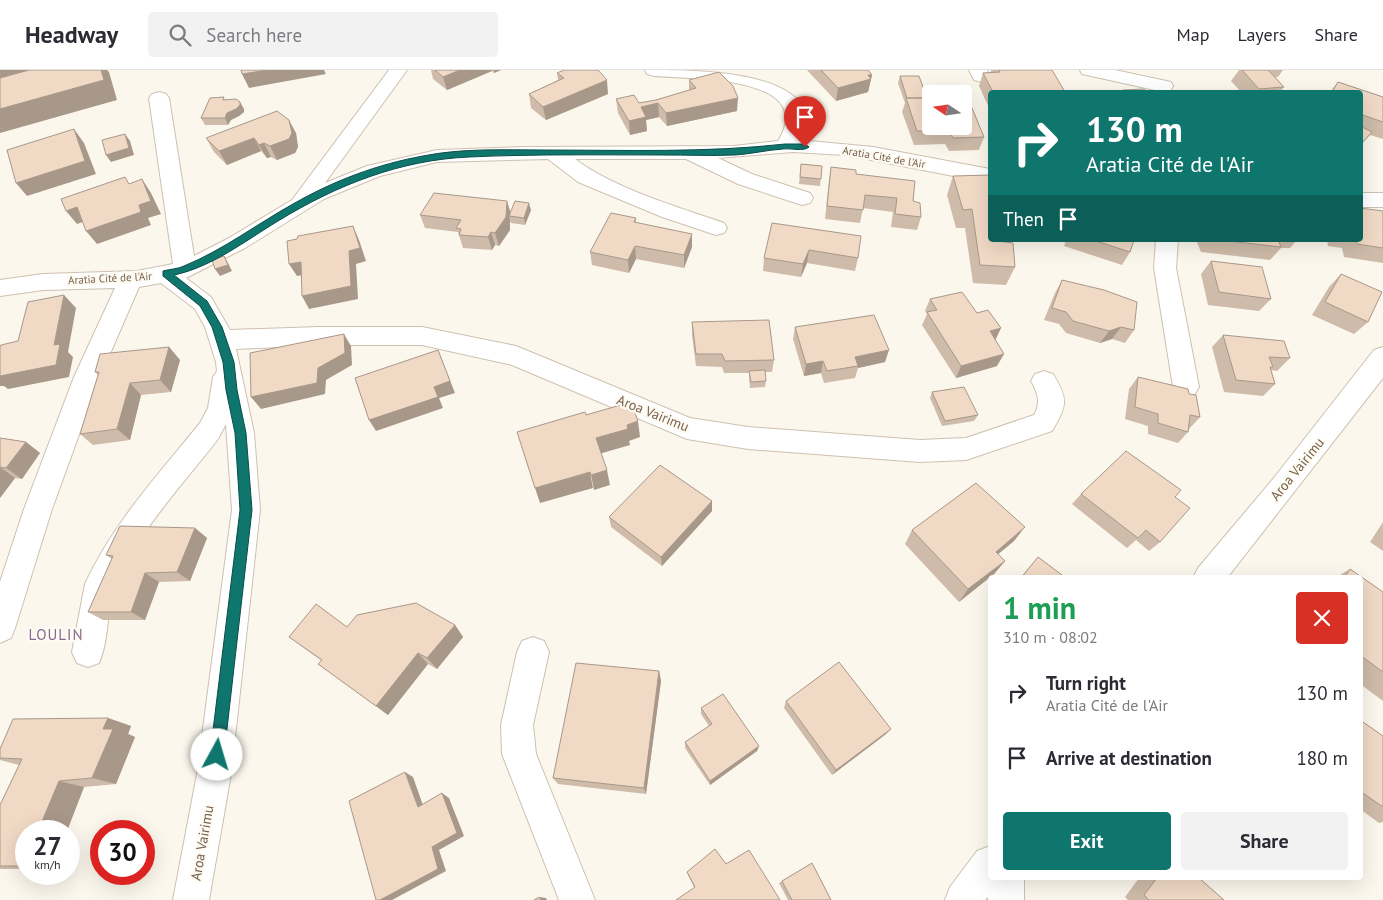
<!DOCTYPE html>
<html lang="en">
<head>
<meta charset="utf-8">
<style>
  :root { --surface:#fff; --page:#f2f2f3; --text:#2b2b33; --muted:#7c7c81; --line:#e1e1e2; --accent:#0f766e }
  body { margin:0; font-family:"PT Sans",sans-serif; background:var(--page); color:var(--text); height:100vh; display:flex; flex-direction:column; font-size:19px; white-space:nowrap }
  * { box-sizing:border-box; margin:0 }
  p { font-size:16px; color:var(--muted) }
  .icon { flex:none; width:28px; height:28px; fill:none; stroke:currentColor; stroke-width:2; stroke-linecap:round; stroke-linejoin:round }
  .map { position:relative; flex:1; overflow:hidden }
  .side { position:absolute; left:988px; top:505px; width:375px; height:305px; display:flex; flex-direction:column; background:var(--surface); border-radius:5px; box-shadow:0 5px 20px #0002 }
  .side>* { flex:none }
  .banner { position:absolute; left:988px; top:20px; width:375px; height:152px; border-radius:5px; box-shadow:0 5px 20px #0002; background:#0f766e; color:#fff; overflow:hidden }
  .needle { width:32px; rotate:283deg }
  .controls { position:absolute; left:922px; top:15px; display:grid; gap:10px }
  .controls a { display:grid; place-items:center; width:50px; height:50px; border-radius:5px; background:var(--surface); box-shadow:0 5px 20px #0002; font-size:25px }
  .speed { position:absolute; left:15px; top:750px; display:flex; gap:10px; font-size:25px; font-weight:700; text-align:center }
  .speed>* { display:grid; place-content:center; width:65px; height:65px; border-radius:50%; background:var(--surface); box-shadow:0 5px 20px #0002; line-height:1 }
  .speed small { font-size:12px; font-weight:400 }
  .speed .limit { border:8px solid #d22; background:#fff; color:#111 }
  .pin { position:absolute; display:grid; place-items:center; width:42px; height:42px; color:#fff; margin:-51px -21px; border-radius:50% 50% 50% 0; rotate:-45deg; box-shadow:0 0 5px #0007 }
  .pin .icon { rotate:45deg }
  .me { position:absolute; width:55px; margin:-28px; rotate:6deg; stroke-linejoin:round; filter:drop-shadow(0 0 4px #0008) }
  .turn { display:flex; align-items:center; gap:18px; height:105px; padding:0 15px; font-size:22px }
  .turn .icon { width:65px; height:65px; stroke-width:2.5 }
  .turn b { display:block; font-size:35px; line-height:42px }
  .then { display:flex; align-items:center; height:48px; padding:0 15px; background:#0003; gap:10px; font-size:19px }
  .round { display:grid; place-items:center; flex:none; width:52px; height:52px; border-radius:5px; background:var(--page) }
  .summary { display:flex; align-items:center; justify-content:space-between; height:85px; padding:0 15px }
  h1 { font-size:30px; font-weight:600; line-height:38px; color:#1e9e55 }
  .primary-button { display:flex; gap:10px; margin-top:auto; padding:10px 15px }
  .primary-button a { flex:1; height:58px; border-radius:5px; background:var(--accent); color:#fff; font-size:20px; font-weight:600; line-height:58px; text-align:center }
  .primary-button a+a { background:var(--page); color:var(--text) }
  ul { padding:0; list-style:none }
  li { display:flex; align-items:center; gap:15px; height:65px; padding:0 15px }
  li div { flex:1 }
  li b { display:block; font-size:19px }
  li em { font-style:normal }
  header { display:flex; align-items:center; gap:30px; box-sizing:border-box; height:70px; padding:0 25px; background:var(--surface); border-bottom:1px solid var(--line) }
  header strong { font-size:24px }
  nav { display:flex; gap:28px; margin-inline-start:auto; font-size:18px }
  .search { width:350px; height:45px; background:var(--page); display:flex; align-items:center; gap:12px; box-sizing:border-box; padding:0 18px; border-radius:5px; color:var(--muted); font-size:19px }
  .map>svg:first-child { display:block }
  .lines { fill:none; stroke-linecap:round; stroke-linejoin:round }
  .minor-casing { stroke:#cec0b1; stroke-width:2 }
  .minor { fill:#fff; fill-rule:evenodd }
  .wall { fill:#cebba9 }
  .shaded-wall { fill:#a8988a }
  .building { fill:#f0d9c5; stroke:#a8988a }
  .route { fill:#0f766e; stroke:#0a4d48 }
  .labels { text-anchor:middle; dominant-baseline:central; stroke-width:4.5; stroke-linejoin:round; paint-order:stroke }
  .far-street-label { font-size:11px; fill:#77604f; stroke:#fefbf2 }
  .street-label { font-size:14px; fill:#77604f; stroke:#fefbf2 }
  .neighbourhood-label { font-size:15px; letter-spacing:1px; fill:#876792; stroke:#fefbf2 }
</style>
</head>
<body>
<header>
<strong>Headway</strong>
<div class="search"><svg class="icon" aria-label="search" viewBox="0 0 24 24"><circle cx="10" cy="10" r="6"/><path d="M15 15l6 6"/></svg>Search here</div>
<nav><a>Map</a><a>Layers</a><a>Share</a></nav>
</header>
<div class="map">
<svg width="1383" height="830" viewBox="0 0 1383 830">
  <rect width="100%" height="100%" fill="#fcf7ec"/>
  <g class="lines">
    <g class="minor-casing">
      <path id="minor" d="M389 0H407L325 113 367 96 437 80 522 77 734 76 778 71C819 5 688 9 654 6L647 4 645 0C689 0 768 0 798 30 808 42 806 57 799 70L873 77 990 99V113L845 85 793 82 718 88 752 104 810 123 813 128 810 133 802 135 738 114 686 89H575C613 118 678 137 724 153L727 158 724 163 716 165 662 147 578 112 548 89 437 92 380 106 324 129 245 178 186 208 211 227 230 260 319 257H422L516 276 690 348 748 357 920 370 966 368 1034 345C1041 333 1038 323 1031 311L1035 304 1044 301 1053 304C1069 330 1067 335 1052 361L966 390 920 392 748 379 687 369 512 295 422 275H319L236 279 254 363 260 440 231 704 209 830H173L197 704 232 440 226 354 218 369C184 413 137 463 115 515 106 537 110 568 99 593L88 597 77 593 72 582 85 514C113 453 158 405 200 353L208 338 213 307 217 301 216 292 205 257 195 239 161 213 139 217 100 307 52 439 15 558 11 568 0 573V512L24 439 74 307 115 218 43 220 0 226V210L43 204 137 201 173 194 149 28 152 24 159 22 166 24 169 28 194 186 229 168 292 130Z
        M969 0H987L990 6 988 10 981 12 974 10Z
        M1080 0H1115L1171 12 1173 16 1171 20 1164 22 1082 4Z
        M1360 123H1383V137H1360Z
        M1156 170H1178L1176 198 1199 317 1195 324 1186 327 1177 324 1173 317 1154 198Z
        M1383 277V308L1227 508H1193L1198 498 1273 409 1374 280Z
        M533 567 544 571 549 582 533 655 536 684 595 830H559L502 684 501 655 517 582 522 571Z
        M990 776V808H1024V830H988V827L985 830H945L950 817 977 781Z"/>
    </g>
    <use href="#minor" class="minor"/>
  </g>
  <path class="wall" d="M431 0H501L494 3 492 1 447 20 433 9Z
    M807 0H868L872 5 868 22 836 31Z
    M991 0H1024L1065 22H990V40L979 16 983 3 991 2Z
    M1239 0H1283L1278 7H1275L1284 17 1280 22H1241L1231 11Z
    M557 3 608 24 546 50 531 38 529 24 558 10Z
    M900 6 927 28 984 67 979 80 949 81 945 74 914 75 902 42 905 33 898 13Z
    M689 10 737 41 667 56 659 47 646 50 647 61 630 65 618 43 616 29 639 33 656 30 689 20Z
    M1338 12 1383 27V69L1370 65 1360 76V22H1330Z
    M225 29 244 39V42L239 46 231 50 228 55H205L201 48Z
    M296 63 298 77 295 83 277 90 271 87 267 88 261 81 227 95 214 82 206 68Z
    M801 94 822 96 820 116 799 114Z
    M831 97 856 104 913 131 921 147 917 160 891 157 893 142 863 138 860 153 825 149 829 111Z
    M953 106 990 170H1014L1013 172H1004L1015 197 1006 215 973 213 965 158H956L947 125Z
    M531 140 525 155 511 153 510 151V160L499 176 495 175 492 180 463 178 458 162 425 158 420 145 510 143Z
    M1383 141V193L1344 187 1342 178 1328 176 1327 170H1360Z
    M636 148V153L692 177 684 198 636 189 629 203 592 195 590 182Z
    M772 153 858 188 855 201 807 193 801 207 763 201 764 188Z
    M1066 170H1134L1130 182 1122 195 1064 176Z
    M1196 170H1297L1290 178H1281L1270 190 1201 182Z
    M1211 191 1271 229 1259 241 1208 235 1201 204Z
    M1341 204 1368 252 1354 264 1312 245 1329 217Z
    M1062 210 1134 260 1125 273 1112 269 1100 273 1066 263 1059 254 1044 250 1055 223Z
    M930 229 995 270 997 296 956 308 922 255 927 244 925 241Z
    M692 252 774 290 772 302H765L766 311 765 317 750 318 749 307V303H724L722 297 696 296 692 265Z
    M795 257 885 292 858 298 855 308 824 313 821 303 804 306 793 269Z
    M1223 265 1290 288 1277 301 1271 300 1275 314 1263 326 1224 322 1212 277Z
    M169 277 180 290 171 322 141 325 130 370 93 375 80 364 98 305 95 302Z
    M1138 307 1189 324 1200 347 1189 359 1188 362 1178 373 1148 364V356L1125 349 1129 319Z
    M932 322 978 345 974 351 942 356 930 328Z
    M0 368 26 372 40 383 22 409 15 408 0 428Z
    M1081 424 1175 427 1160 472 1149 481 1136 470 1127 478 1072 434Z
    M712 431V441L662 496 611 457 609 447Z
    M1383 452V481L1370 472Z
    M195 458 207 468 190 511 159 512 145 550H103L88 542 112 489 106 485Z
    M912 460 1014 471 998 484 1005 491 994 504 959 532 905 474Z
    M1038 487 1066 508H1020Z
    M1350 499 1383 522V631L1360 614V508H1335Z
    M455 555 463 567 437 599 428 594 388 645 318 594 322 591 289 567 347 557Z
    M659 601 661 611 646 724 558 714 553 708Z
    M786 631 886 664 832 705 784 638Z
    M701 638 759 676 757 681 710 715 685 678V672L709 656 701 644Z
    M108 648 131 656 128 664 135 667 116 714 84 717 67 761H26V799H0V735L19 695 0 690V679Z
    M1360 650 1383 666V752L1379 753 1360 739Z
    M812 793 831 830H788L779 813Z
    M726 794 694 817 688 805 687 802Z
    M1139 808H1199L1224 830H1128L1125 827Z"/>
  <path class="shaded-wall" d="M0 0H39L0 14Z
    M101 0H107L109 2 117 30 0 63V29Z
    M267 0H324L326 4 249 18 242 4Z
    M460 0H492V1L447 20 443 7Z
    M494 0H501L494 3Z
    M868 5H872L868 22 836 31 838 18Z
    M607 10 608 24 546 50 543 37Z
    M738 28 737 41 667 56 666 43Z
    M240 32 244 39V42L239 46 231 50 228 55 225 48 227 43Z
    M658 33 659 47 646 50 647 61 630 65 629 51 641 37Z
    M289 50 296 63 298 77 295 83 277 90 270 76Z
    M74 59 84 73 96 104 27 126 16 113Z
    M125 64 130 71 134 85 111 92 106 85Z
    M254 68 261 81 227 95 219 81Z
    M264 73 271 87 267 88 259 75Z
    M142 109 151 123 161 144 148 148 151 155 97 174 86 161 139 135Z
    M507 131 511 144 509 146 510 151V160L499 176 495 163Z
    M529 133 531 140 525 155 524 148Z
    M77 137 88 150 77 154 66 141Z
    M353 156 359 170 366 191 356 194 358 229 309 239 302 226Z
    M491 162 495 175 492 180 488 167Z
    M692 164V177L684 198V185Z
    M635 176 636 189 629 203 628 190Z
    M809 180 807 193 801 207 803 194Z
    M224 186 228 193 232 201 220 206 215 199Z
    M301 192 309 204 297 206 289 194Z
    M64 225 76 238 68 282 73 287 69 307 8 319 4 316H0V306L54 275Z
    M1121 257 1112 269 1100 273 1109 261Z
    M1001 258 995 271 990 261Z
    M344 264 351 276 352 295 326 310 325 324 261 339 251 327 318 298Z
    M169 277 180 290 171 322 160 310Z
    M438 280 455 323 439 328 443 338 376 361 369 350 434 317Z
    M889 280 885 292 858 298V296L855 287Z
    M1004 284 997 296 956 308 961 296Z
    M823 291 821 303 804 306 806 294Z
    M130 313 141 325 130 370 117 359Z
    M638 351 640 367 629 371 630 375 599 384 596 368 627 355Z
    M26 372 40 383 22 409 6 398Z
    M0 397 15 408 0 428Z
    M607 400 610 415 594 420 591 405Z
    M590 402 593 418 540 433 535 418Z
    M712 431V441L662 496 661 487Z
    M1025 457 1014 471 985 495 996 482Z
    M195 458 207 468 190 511 177 502Z
    M1005 491 994 504 959 532 968 519Z
    M145 503 159 512 145 550 131 542Z
    M455 555 463 567 437 599 427 588Z
    M418 583 428 594 388 645 376 636Z
    M659 601 661 611 646 724 644 718Z
    M108 648 131 656 128 664 135 667 116 714 92 708 103 659Z
    M891 659 886 664 832 705 836 700Z
    M759 676 757 681 710 715V711Z
    M405 702 413 707 425 741 418 737Z
    M59 711 84 717 67 761H38Z
    M442 723 449 728 464 766 439 780 446 801 392 830H380Z
    M539 827 546 828 547 830H541Z"/>
  <path class="building" d="M29 0H101L104 10 0 39V8Z
    M241 0H267L242 4Z
    M435 0H460L443 7Z
    M564 0H598L607 10 543 37 529 24 564 8 557 3Z
    M821 0H868L872 5H868L871 9 838 18Z
    M999 0H1052L1065 22H993L983 3 1000 2Z
    M1242 0H1268L1284 17 1259 19Z
    M719 2 733 16 738 28 666 43 658 33 641 37 646 47 629 51 616 29 634 25 639 33 656 30 696 18 689 10Z
    M900 6H919L927 28H907Z
    M1338 12 1383 27V52L1360 44V22H1332Z
    M1144 19 1147 22H1125L1123 20Z
    M964 26H967L984 67 953 68 949 61H917L906 28H931V56H964Z
    M224 27 223 30 236 29 240 32V35L236 39 227 43 225 48H201L210 28Z
    M277 41 289 50 292 63 289 69 270 76 264 73 259 75 254 68 219 81 206 68Z
    M1360 56 1372 62 1360 75Z
    M74 59 85 91 16 113 7 80Z
    M125 64 129 78 106 85 102 70Z
    M801 94 822 96 821 109 800 107Z
    M831 97 856 100V104L915 111 913 131 920 133 921 147 895 144 897 128 865 125 863 140 827 136Z
    M990 105V170H997L998 171 1013 173 1015 197 980 195 972 139 963 140 953 106Z
    M125 107 129 114 142 109 151 131 139 135 141 142 86 161 77 137 66 141 61 129Z
    M434 123 507 131 506 147 495 163 491 162 488 167 459 165 461 159 456 158 461 150 420 145Z
    M515 131 529 133 524 148 509 146Z
    M1360 138 1383 141V178L1357 174 1355 170H1360Z
    M611 143 636 148 634 152 692 164 684 185 635 176 628 190 590 182Z
    M772 153 861 166 858 188 809 180 803 194 764 188Z
    M353 156 360 178 349 181 351 216 302 226 301 192 289 194 287 171 297 169 298 166Z
    M1093 170H1134L1130 182Z
    M1220 170H1278L1281 177Z
    M224 186 228 195 215 199 212 190Z
    M1211 191 1262 197 1271 229 1219 222Z
    M1341 204 1382 222 1368 252 1325 232Z
    M1062 210 1104 220 1137 232 1134 260 1121 257 1109 261 1073 251 1066 242 1052 238Z
    M962 222 977 243 988 240 1001 258 990 261 1004 284 961 296 927 242 937 240 930 229Z
    M64 225 54 275 60 274 56 295 0 306V276L1 275 18 271 28 232Z
    M874 245 889 280 855 287 858 296 827 301 823 291 806 294 795 257Z
    M769 250 774 290 725 291 722 284H696L692 252Z
    M344 264 345 283 318 298 317 313 251 327 250 283Z
    M1223 265 1284 271 1290 288 1269 287 1273 297H1270L1275 314 1236 310Z
    M169 277 160 310 130 313 117 359 80 364 99 302H95L100 284Z
    M438 280 450 311 434 317 438 327 369 350 355 308Z
    M765 300 766 311 751 312 749 301Z
    M1138 307 1188 319 1189 324 1196 325 1200 347 1190 345 1188 362 1158 353V344L1135 337Z
    M964 317 978 345 945 351 932 322Z
    M631 332 638 351 627 355 628 359 596 368 607 400 591 405 590 402 535 418 517 362 585 342 586 345Z
    M0 368 26 372 6 398 0 397Z
    M1126 381 1181 420 1175 427 1190 438 1160 472 1146 460 1138 468 1081 424Z
    M660 395 712 431 661 487 609 447Z
    M976 413 1025 457 996 482 1005 491 968 519 912 460Z
    M120 456 195 458 177 502 145 503 131 542H88L113 486 106 485Z
    M1038 487 1066 508H1021Z
    M1350 499 1383 522V602L1360 585V508H1344Z
    M416 533 455 555 427 588 418 583 376 636 318 594 322 590 289 567 316 534 347 557 357 545Z
    M839 592 891 659 836 700 786 631Z
    M576 593 659 601 644 718 553 708Z
    M723 624 759 676 710 711 685 672 712 654 701 638Z
    M108 648 103 659H113L92 708 59 711 38 761H26V792L24 796H0V735L22 689 0 688V679L13 649Z
    M1360 650 1383 666V737L1360 721Z
    M405 702 418 737 442 723 457 763 432 777 438 799 380 830H376L349 731Z
    M715 779 726 794 749 780 780 830H676L695 817 687 802Z
    M812 793 831 830H792L782 811Z
    M1157 808H1199L1224 830H1149L1144 825Z
    M539 827 541 830H534Z"/>
  <path class="route" d="M785 74H805L809 77C803 82 792 78 783 79 767 80 751 84 735 85 711 86 686 85 663 85 598 85 534 84 469 87 400 90 337 115 278 151 245 171 212 197 174 205L207 231 222 257 234 292 237 320 246 363 252 440 224 685 222 690 217 692 212 690 210 685 240 440 235 363 226 320 223 292 212 257 200 236 163 206V201C170 199 178 199 184 196 223 180 257 154 293 134 333 111 378 94 423 86 462 78 504 80 544 80 624 80 705 83 785 74Z"/>
  <g class="labels">
    <g class="far-street-label">
      <text transform="translate(884 87) rotate(10)">Aratia Cité de l'Air</text>
      <text transform="translate(110 208) rotate(-3)">Aratia Cité de l'Air</text>
    </g>
    <g class="street-label">
      <text transform="translate(653 343) rotate(22)">Aroa Vairimu</text>
      <text transform="translate(1297 399) rotate(-51)">Aroa Vairimu</text>
      <text transform="translate(202 773) rotate(-80)">Aroa Vairimu</text>
    </g>
    <g class="neighbourhood-label">
      <text x="56" y="564">LOULIN</text>
    </g>
  </g>
</svg>
<div class="controls">
<a><svg class="needle" viewBox="-14 -14 28 28"><path d="M0-13l5 13h-10z" fill="#e53935"/><path d="M0 13l5-13h-10z" fill="#7c7c81"/></svg></a>
</div>
<div class="speed"><div>27<small>km/h</small></div><div class="limit">30</div></div>
<div class="pin" style="left:805px;top:77px;background:#d93025"><svg class="icon" aria-label="arrive" viewBox="0 0 24 24"><path d="M6 21V4h12l-3 4 3 4H6"/></svg></div>
<svg class="me" style="left:217px;top:685px" viewBox="-20 -20 40 40"><circle r="19" fill="#fff"/><path d="M0-13L10 11 0 6-10 11z" fill="#0f766e"/></svg>
<div class="banner">
<div class="turn"><svg class="icon" aria-label="right" viewBox="0 0 24 24"><path d="M7 20v-9h11M14 6l5 5-5 5"/></svg><div><b>130 m</b>Aratia Cité de l'Air</div></div>
<div class="then">Then<svg class="icon" aria-label="arrive" viewBox="0 0 24 24"><path d="M6 21V4h12l-3 4 3 4H6"/></svg></div>
</div>
<section class="side">
<div class="summary"><div><h1>1 min</h1><p>310 m · 08:02</p></div><a class="round" style="background:#d93025;color:#fff"><svg class="icon" aria-label="close" viewBox="0 0 24 24"><path d="M6 6l12 12M18 6L6 18"/></svg></a></div>
<ul>
<li><svg class="icon" aria-label="right" viewBox="0 0 24 24"><path d="M7 20v-9h11M14 6l5 5-5 5"/></svg><div><b>Turn right</b><p>Aratia Cité de l'Air</p></div><em>130 m</em></li>
<li><svg class="icon" aria-label="arrive" viewBox="0 0 24 24"><path d="M6 21V4h12l-3 4 3 4H6"/></svg><div><b>Arrive at destination</b></div><em>180 m</em></li>
</ul>
<div class="primary-button"><a>Exit</a><a>Share</a></div>
</section>
</div>
</body>
</html>
